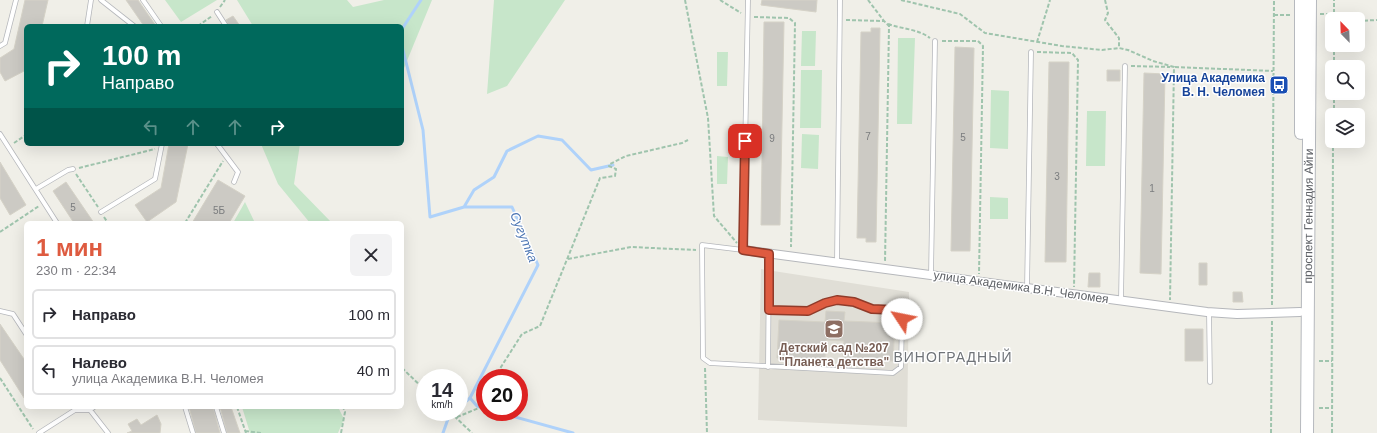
<!DOCTYPE html>
<html lang="ru">
<head>
<meta charset="utf-8">
<style>
  :root { --surface:#fff; --page:#f2f2f3; --text:#2b2b33; --muted:#7c7c81; --line:#e1e1e2; --accent:#de5b40 }
  body { margin:0; font-family:Arial,sans-serif; background:var(--page); color:var(--text); height:100vh; display:flex; flex-direction:column; font-size:15px; white-space:nowrap }
  * { box-sizing:border-box; margin:0 }
  p { font-size:13px; color:var(--muted) }
  .icon { flex:none; width:22px; height:22px; fill:none; stroke:currentColor; stroke-width:2; stroke-linecap:round; stroke-linejoin:round }
  .map { position:relative; flex:1; overflow:hidden }
  .details { position:absolute; left:24px; top:221px; width:380px; height:188px; display:flex; flex-direction:column; background:var(--surface); border-radius:6px; box-shadow:0 4px 16px #0002 }
  .details>* { flex:none }
  .guide { position:absolute; left:24px; top:24px; width:380px; height:122px; border-radius:6px; box-shadow:0 4px 16px #0002; background:#00695c; color:#fff; overflow:hidden }
  .needle { width:26px; rotate:337deg }
  .controls { position:absolute; left:1325px; top:12px; display:grid; gap:8px }
  .controls a { display:grid; place-items:center; width:40px; height:40px; border-radius:6px; background:var(--surface); box-shadow:0 4px 16px #0002; font-size:20px }
  .speed { position:absolute; left:416px; top:369px; display:flex; gap:8px; font-size:20px; font-weight:700; text-align:center }
  .speed>* { display:grid; place-content:center; width:52px; height:52px; border-radius:50%; background:var(--surface); box-shadow:0 4px 16px #0002; line-height:1 }
  .speed small { font-size:10px; font-weight:400 }
  .speed .limit { border:6px solid #d22; background:#fff; color:#111 }
  .pin { position:absolute; display:grid; place-items:center; width:34px; height:34px; color:#fff; margin:-17px; border-radius:8px; box-shadow:0 2px 6px #0006 }
  .me { position:absolute; width:44px; margin:-22px; rotate:304deg; stroke-linejoin:round; filter:drop-shadow(0 0 3px #0008) }
  .turn { display:flex; align-items:center; gap:14px; height:84px; padding:0 12px; font-size:18px }
  .turn .icon { width:52px; height:52px; stroke-width:2.5 }
  .turn b { display:block; font-size:28px; line-height:34px }
  .lanes { display:flex; align-items:center; height:38px; padding:0 12px; background:#0003; justify-content:center; gap:20px; direction:ltr }
  .lanes .off { opacity:.35 }
  .round { display:grid; place-items:center; flex:none; width:42px; height:42px; border-radius:6px; background:var(--page) }
  .overview { display:flex; align-items:center; justify-content:space-between; height:68px; padding:0 12px }
  h1 { font-size:24px; font-weight:600; line-height:30px; color:var(--accent) }
  ul { padding:0; list-style:none }
  li { display:flex; align-items:center; gap:12px; height:50px; margin:0 8px 6px; padding:0 4px; border:2px solid var(--line); border-radius:6px }
  li div { flex:1 }
  li b { display:block; font-size:15px }
  li em { font-style:normal }
  .map>svg:first-child { display:block }
  .education { fill:#e0ded6 }
  .green { fill:#c7e6ca }
  .lines { fill:none; stroke-linecap:round; stroke-linejoin:round }
  .stream { stroke:#afd2fa; stroke-width:3 }
  .building { fill:#cccac4; stroke:#d5d2c7 }
  .service-casing { stroke:#b5b7bb; stroke-width:5.5 }
  .minor-casing { stroke:#b5b7bb; stroke-width:10 }
  .secondary-casing { stroke:#b6b9be; stroke-width:14 }
  .path { stroke:#9fc4ad; stroke-width:2; stroke-dasharray:4 2; stroke-linecap:butt }
  .service { stroke:#fff; stroke-width:4 }
  .minor { stroke:#fff; stroke-width:8 }
  .secondary { stroke:#fff; stroke-width:12 }
  .route-casing { stroke:#903b2a; stroke-width:10 }
  .route { stroke:#de5b40; stroke-width:7 }
  .labels { text-anchor:middle; dominant-baseline:central; stroke-width:3; stroke-linejoin:round; paint-order:stroke }
  .number-label { font-size:10px; fill:#7a7c7e }
  .transit-label { font-size:12px; font-weight:bold; fill:#164399; stroke:#fff; text-anchor:end }
  .street-label { font-size:12px; fill:#5f6267; stroke:#fff }
  .education-label { font-size:12px; font-weight:bold; fill:#785e54; stroke:#fff }
  .water-label { font-size:13px; font-style:italic; fill:#4e77b4; stroke:#fff }
  .quarter-label { font-size:14px; letter-spacing:1px; fill:#707479; stroke:#fff }
</style>
</head>
<body>
<div class="map">
<svg width="1377" height="433" viewBox="0 0 1377 433">
  <rect width="100%" height="100%" fill="#f0efe8"/>
  <path class="education" d="M761 269 909 292 907 427 758 420Z"/>
  <path class="green" d="M165 0H217L181 22Z
    M237 0H347L353 7 384 0H432L402 73V26H253Z
    M494 0H565L507 86 487 94Z
    M802 31H816L815 66H801Z
    M898 38H915L912 124H897Z
    M717 52H728L727 86H717Z
    M801 70H822L821 128H800Z
    M991 90 1009 91 1008 149 990 148Z
    M1087 111H1106L1105 166H1086Z
    M802 134 819 135 818 169 801 168Z
    M261 144H300L294 184 332 223H310L278 184Z
    M717 156 728 157 727 184H717Z
    M990 197 1008 198V219H990Z
    M245 202 255 223H233Z
    M242 407H338L344 419 338 433H250Z"/>
  <g class="lines">
    <path class="stream" d="M402 29 421 0
      M402 46 423 130 430 217 464 207H512L538 265 470 398 459 407
      M464 207 474 190 494 177 507 151 538 136 562 140 591 170 613 165
      M470 398 477 406 485 409
      M497 412 573 433
      M443 433 449 416 453 412"/>
  </g>
  <path class="building" d="M25 0H48L42 26H26V70L5 81 0 72V58L14 49Z
    M126 0H138L156 26H144Z
    M762 0H817L816 12 761 5Z
    M233 16 240 26H229L226 20Z
    M764 22H784L780 225H761Z
    M871 28H880L876 242H866V238H857L861 32H871Z
    M955 47 974 48 970 251H951Z
    M1049 62H1069L1066 262H1045Z
    M1107 70H1120V81H1107Z
    M1144 73 1165 74 1161 274 1140 273Z
    M169 144H188L176 202 147 222 135 205 161 188Z
    M0 162 26 205 10 215 0 198Z
    M218 180 245 196 229 223H192Z
    M66 182 94 223H74L53 191Z
    M1199 263H1207V285H1199Z
    M1089 273H1100V287H1088Z
    M1233 292H1242L1243 302H1233Z
    M826 311 845 312 844 321 895 323 893 361 843 358 844 341 826 340 825 360 777 358 779 320 825 322Z
    M0 324 26 362V401L0 360Z
    M1185 329H1203V361H1185Z
    M189 407H213L220 433H196Z
    M220 407H231L240 433H227Z
    M157 415 161 424 160 433H127L132 431 128 424 137 419 141 425Z"/>
  <g class="lines">
    <g class="service-casing">
      <path id="service" d="M101 0 134 26
        M143 0 161 26
        M748 0 743 250 702 245 703 358 710 363 893 373 901 367 902 319 900 312 896 310 872 309 854 302 837 300 825 303 806 311 769 310
        M217 12 226 26
        M87 26 91 0
        M0 46 5 43 16 0
        M0 134 57 223
        M217 144 238 172 234 182
        M36 189 68 170 73 169
        M101 212 155 179 162 144
        M837 262 840 0
        M931 275 935 41
        M1027 288 1031 52
        M1121 300 1125 66
        M0 311 13 314 26 334
        M1209 312 1210 382
        M768 367 769 254
        M185 407 193 433
        M216 407 224 433
        M75 410H90L94 407
        M90 410 108 433
        M39 433 75 410 74 407"/>
    </g>
    <g class="minor-casing">
      <path id="minor" d="M743 250 1207 312 1237 314 1300 312"/>
    </g>
    <g class="secondary-casing">
      <g id="secondary">
        <path d="M1301 133V0"/>
        <path id="s1" d="M1307 433 1310 0"/>
      </g>
    </g>
    <path class="path" d="M685 0 708 118 714 216 737 243
      M720 0 741 13
      M868 0 884 21
      M901 0 960 14 985 33 1062 46 1102 50 1119 48 1128 50 1153 61 1174 67 1170 300
      M1105 0 1108 13 1105 20 1119 38V48
      M220 7 225 0
      M1320 14H1347L1354 19
      M1274 15H1291
      M754 17 789 18 795 23 791 247
      M1334 19V0
      M846 20 884 21 889 26 885 262
      M1358 21 1377 20
      M888 24C902 29 918 29 930 38
      M198 26 212 16
      M942 41H978L983 46 979 274
      M1037 42 1050 0
      M1037 52 1072 53 1078 60 1074 287
      M1131 66 1170 67
      M1175 67 1273 71
      M1334 67V45
      M1334 115V93
      M14 143 26 135
      M79 168 155 149
      M76 174 98 207
      M104 217 108 223
      M185 223 223 161
      M0 232 39 206
      M568 259 631 247 696 250
      M1272 305 1274 0
      M1319 361H1332
      M402 368 425 390
      M705 368 707 433
      M0 378 33 429
      M494 378 522 334 540 326 600 178 615 176 616 169 609 166 610 164 626 156 682 143 688 140
      M237 407 246 433
      M1319 408H1332
      M450 412 472 433
      M457 417 479 408 485 396
      M245 431 261 433
      M341 433 345 412 343 407
      M1271 433 1272 321
      M1332 433 1333 141"/>
    <use href="#service" class="service"/>
    <use href="#minor" class="minor"/>
    <use href="#secondary" class="secondary"/>
  </g>
  <g class="lines">
    <g class="route-casing">
      <path id="route" d="M745 141 743 250 769 254V310L808 311 825 303 837 300 854 302 872 309 896 310 900 312 902 319"/>
    </g>
    <use href="#route" class="route"/>
  </g>
  <defs>
    <g id="bus-square" transform="scale(1)"><rect x="-9" y="-9" width="18" height="18" rx="4" fill="#1a4fb4" stroke="#fff"/><path d="M-5-6H5V4H4V6H2V4H-2V6H-4V4H-5ZM-3.5-4V0h7V-4ZM-3.5 1.2v1.5H-2V1.2ZM2 1.2v1.5H3.5V1.2Z" fill="#fff"/></g>
    <g id="school-square" transform="scale(1)"><rect x="-9" y="-9" width="18" height="18" rx="4" fill="#8d6e63" stroke="#fff"/><path d="M0-5L7-2L0 1L-7-2ZM-4 1L0 2.5L4 1V4Q0 6-4 4Z" fill="#fff"/></g>
  </defs>
  <g fill-rule="evenodd">
    <use href="#bus-square" x="1279" y="85"/>
    <use href="#school-square" x="834" y="329"/>
  </g>
  <g class="labels">
    <g class="number-label">
      <text x="868" y="136">7</text>
      <text x="963" y="137">5</text>
      <text x="772" y="138">9</text>
      <text x="1057" y="176">3</text>
      <text x="1152" y="188">1</text>
      <text x="73" y="207">5</text>
      <text x="219" y="210">5Б</text>
    </g>
    <g class="transit-label">
      <text x="1265" y="78">Улица Академика<tspan x="1265" dy="14">В. Н. Челомея</tspan></text>
    </g>
    <g class="street-label">
      <text stroke="none"><textPath href="#s1" startOffset="217">проспект Геннадия Айги</textPath></text>
      <text transform="translate(1021 287) rotate(8)">улица Академика В.Н. Челомея</text>
    </g>
    <g class="education-label">
      <text x="834" y="348">Детский сад №207<tspan x="834" dy="14">"Планета детства"</tspan></text>
    </g>
    <g class="water-label">
      <text transform="translate(524 237) rotate(68)">Сугутка</text>
    </g>
    <g class="quarter-label">
      <text x="953" y="357">ВИНОГРАДНЫЙ</text>
    </g>
  </g>
</svg>
<div class="controls">
<a><svg class="needle" viewBox="-14 -14 28 28"><path d="M0-13l5 13h-10z" fill="#e53935"/><path d="M0 13l5-13h-10z" fill="#7c7c81"/></svg></a>
<a><svg class="icon" aria-label="search" viewBox="0 0 24 24"><circle cx="10" cy="10" r="6"/><path d="M15 15l6 6"/></svg></a>
<a><svg class="icon" aria-label="layers" viewBox="0 0 24 24"><path d="M12 4l9 5-9 5-9-5zM3 14l9 5 9-5"/></svg></a>
</div>
<div class="speed"><div>14<small>km/h</small></div><div class="limit">20</div></div>
<div class="pin" style="left:745px;top:141px;background:#d93025"><svg class="icon" aria-label="arrive" viewBox="0 0 24 24"><path d="M6 21V4h12l-3 4 3 4H6"/></svg></div>
<svg class="me" style="left:902px;top:319px" viewBox="-20 -20 40 40"><circle r="19" fill="#fff"/><path d="M0-13L10 11 0 6-10 11z" fill="#de5b40"/></svg>
<div class="guide">
<div class="turn"><svg class="icon" aria-label="right" viewBox="0 0 24 24"><path d="M7 20v-9h11M14 6l5 5-5 5"/></svg><div><b>100 m</b>Направо</div></div>
<div class="lanes"><svg class="icon off" aria-label="left" viewBox="0 0 24 24"><path d="M17 20v-9H6M10 6l-5 5 5 5"/></svg><svg class="icon off" aria-label="ahead" viewBox="0 0 24 24"><path d="M12 20V5M6 11l6-6 6 6"/></svg><svg class="icon off" aria-label="ahead" viewBox="0 0 24 24"><path d="M12 20V5M6 11l6-6 6 6"/></svg><svg class="icon" aria-label="right" viewBox="0 0 24 24"><path d="M7 20v-9h11M14 6l5 5-5 5"/></svg></div>
</div>
<section class="details">
<div class="overview"><div><h1>1 мин</h1><p>230 m · 22:34</p></div><a class="round"><svg class="icon" aria-label="close" viewBox="0 0 24 24"><path d="M6 6l12 12M18 6L6 18"/></svg></a></div>
<ul>
<li><svg class="icon" aria-label="right" viewBox="0 0 24 24"><path d="M7 20v-9h11M14 6l5 5-5 5"/></svg><div><b>Направо</b></div><em>100 m</em></li>
<li><svg class="icon" aria-label="left" viewBox="0 0 24 24"><path d="M17 20v-9H6M10 6l-5 5 5 5"/></svg><div><b>Налево</b><p>улица Академика В.Н. Челомея</p></div><em>40 m</em></li>
</ul>
</section>
</div>
</body>
</html>
